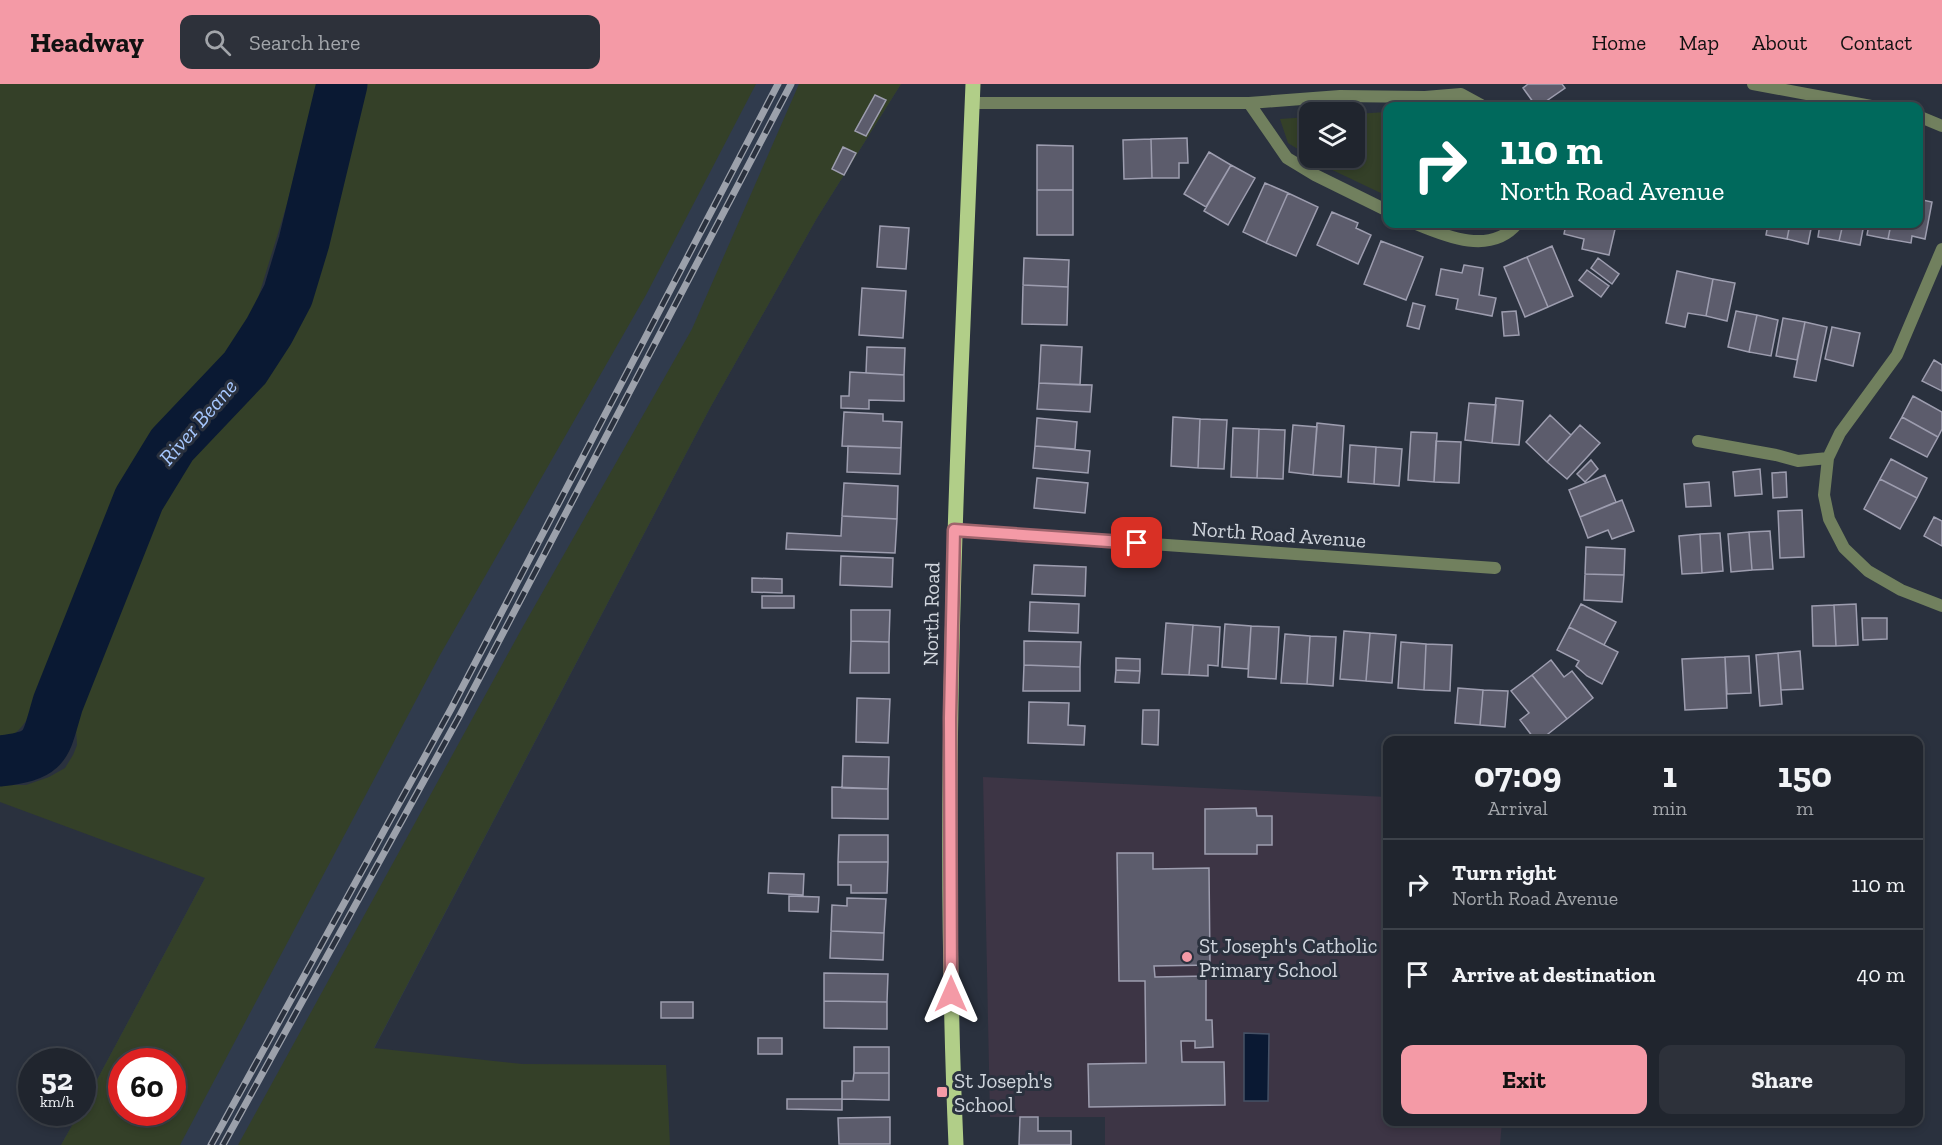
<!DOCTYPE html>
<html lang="en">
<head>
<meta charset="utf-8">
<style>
  :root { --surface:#20252e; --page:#2d313a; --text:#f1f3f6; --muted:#a2a5aa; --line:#3d424a; --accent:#f49aa6 }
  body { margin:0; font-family:"Zilla Slab",serif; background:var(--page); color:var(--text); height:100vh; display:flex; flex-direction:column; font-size:22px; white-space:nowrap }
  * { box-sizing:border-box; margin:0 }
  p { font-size:20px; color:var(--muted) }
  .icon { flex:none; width:33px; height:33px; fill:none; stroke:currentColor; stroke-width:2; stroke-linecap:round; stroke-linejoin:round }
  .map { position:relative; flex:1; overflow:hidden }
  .panel { position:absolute; left:1383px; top:652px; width:540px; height:390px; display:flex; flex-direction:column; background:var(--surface); border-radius:12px; box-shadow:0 3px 9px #0003,0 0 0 2px var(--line) }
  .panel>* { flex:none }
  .hud { position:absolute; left:1383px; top:18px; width:540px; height:126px; border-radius:12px; box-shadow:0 3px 9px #0003,0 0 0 2px var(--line); background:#00695c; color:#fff; overflow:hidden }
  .controls { position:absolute; left:1299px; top:18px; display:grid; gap:12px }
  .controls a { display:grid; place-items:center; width:66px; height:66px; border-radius:12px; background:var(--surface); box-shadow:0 3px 9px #0003,0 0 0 2px var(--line); font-size:30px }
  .speed { position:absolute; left:18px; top:964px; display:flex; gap:12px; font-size:30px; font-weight:700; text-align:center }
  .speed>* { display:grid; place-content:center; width:78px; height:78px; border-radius:50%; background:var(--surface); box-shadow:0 3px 9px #0003,0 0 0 2px var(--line); line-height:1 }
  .speed small { font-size:15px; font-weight:400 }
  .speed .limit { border:9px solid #d22; background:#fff; color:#111 }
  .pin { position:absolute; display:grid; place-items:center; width:51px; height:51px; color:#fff; margin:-26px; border-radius:12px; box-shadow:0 3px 9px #0006 }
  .me { position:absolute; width:66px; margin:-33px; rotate:0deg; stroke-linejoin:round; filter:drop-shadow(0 0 4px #0008) }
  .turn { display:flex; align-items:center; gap:21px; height:126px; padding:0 18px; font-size:27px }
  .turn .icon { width:78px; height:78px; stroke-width:2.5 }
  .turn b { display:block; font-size:42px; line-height:51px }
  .eta { display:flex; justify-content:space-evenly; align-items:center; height:102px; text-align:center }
  .eta b { font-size:36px; font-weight:800; line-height:42px }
  .primary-button { display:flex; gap:12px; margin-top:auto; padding:12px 18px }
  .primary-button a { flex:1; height:69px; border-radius:12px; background:var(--accent); color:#111; font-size:24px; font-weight:800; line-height:69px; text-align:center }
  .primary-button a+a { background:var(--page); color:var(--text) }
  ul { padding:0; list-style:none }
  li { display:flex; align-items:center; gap:18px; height:90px; padding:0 18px; border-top:2px solid var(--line) }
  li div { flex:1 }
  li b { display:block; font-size:22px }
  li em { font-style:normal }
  header { display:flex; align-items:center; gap:36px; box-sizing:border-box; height:84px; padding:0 30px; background:var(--accent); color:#111 }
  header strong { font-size:28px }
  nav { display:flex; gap:33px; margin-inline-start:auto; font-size:21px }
  .search { width:420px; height:54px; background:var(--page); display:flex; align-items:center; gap:15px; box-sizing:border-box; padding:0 21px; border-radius:12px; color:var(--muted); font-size:22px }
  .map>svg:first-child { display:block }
  .built { fill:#303b4d; fill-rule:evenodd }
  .education { fill:#3d3545 }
  .green { fill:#344028; fill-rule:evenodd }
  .water { fill:#0a1933; stroke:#455166; stroke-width:1.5 }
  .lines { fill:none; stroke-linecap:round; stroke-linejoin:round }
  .river { stroke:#0a1933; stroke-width:51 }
  .building { fill:#5c5c6c; stroke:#9d9daf; stroke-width:1.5 }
  .street { stroke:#71805e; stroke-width:12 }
  .primary { stroke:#b1ce88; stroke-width:15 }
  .rail-casing { stroke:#9ca1ab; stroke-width:7 }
  .rail { stroke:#2a313e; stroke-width:4.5; stroke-dasharray:14; stroke-linecap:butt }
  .route-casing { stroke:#9f646c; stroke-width:15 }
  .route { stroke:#f49aa6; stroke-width:10 }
  .poi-dot { fill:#f49aa6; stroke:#2a313e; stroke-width:2 }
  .labels { text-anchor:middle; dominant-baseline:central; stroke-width:6; stroke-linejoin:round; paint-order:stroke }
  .street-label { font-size:21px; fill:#d0d5dd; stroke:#2a313e }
  .poi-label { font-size:21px; fill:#d0d5dd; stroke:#2a313e; text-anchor:start }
  .water-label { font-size:22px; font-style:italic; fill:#a6c7fe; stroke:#2a313e }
</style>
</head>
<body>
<header>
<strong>Headway</strong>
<div class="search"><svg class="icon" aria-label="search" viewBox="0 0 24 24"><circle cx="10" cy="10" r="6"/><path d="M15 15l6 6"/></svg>Search here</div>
<nav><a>Home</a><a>Map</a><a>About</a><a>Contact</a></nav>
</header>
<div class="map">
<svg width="1942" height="1061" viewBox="0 0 1942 1061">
  <rect width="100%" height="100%" fill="#2a313e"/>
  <path class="built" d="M600 0H901L817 134 710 324 374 965 322 1061H61L79 1029H82L83 1022 205 794ZM122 978H172V1029H122Z"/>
  <path class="education" d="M983 693 1387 713 1388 1038H1502L1500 1061H1105V1033H990Z"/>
  <path class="green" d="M0 0H317L287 120 251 237 236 274 220 296 166 347 145 373 91 473 26 637C19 647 13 653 0 656Z
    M358 0H756L646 211 440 571 180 1061H61L79 1029H82L83 1022 205 794 0 718V701H26L49 693 65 684 73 671 77 661 76 645 81 606 123 488 159 411 180 380 261 293 288 250 305 210 342 71 349 22ZM122 978H172V1029H122Z
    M799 0H901L817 134 710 324 374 964 522 980 666 981 670 1061H238L521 546 692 245Z
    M1387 28V112L1326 83 1311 74H1354L1355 30Z
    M1309 33H1310L1309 72 1288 59 1280 35Z"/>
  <path class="water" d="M1244 949 1269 950 1268 1017H1244Z"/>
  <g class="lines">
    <path class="river" d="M0 677C49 671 45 662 58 619L139 415 172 361 245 284 269 247 288 211 304 158 342 0"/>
  </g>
  <path class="building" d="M1528 0H1562L1565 4 1539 22H1536L1523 4Z
    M875 11 886 16 866 52 855 47Z
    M1187 54 1188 79H1179V94H1152L1151 55Z
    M1151 55 1152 94 1124 95 1123 56Z
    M1037 61 1073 62V106H1037Z
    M843 63 856 69 844 91 832 85Z
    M1209 68 1231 81 1206 123 1184 110Z
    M1231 81 1255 94 1228 141 1204 127Z
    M1265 99 1288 109 1266 159 1243 148Z
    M1037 106H1073V151H1037Z
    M1288 109 1318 123 1296 172 1266 159Z
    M1918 115 1932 118 1925 155 1912 152 1911 159 1888 155 1891 140H1918Z
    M1332 128 1358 139 1356 144 1371 151 1358 180 1317 161Z
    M1566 140 1616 141 1609 171 1582 165 1584 155 1564 150Z
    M1768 140H1790L1787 155 1766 151Z
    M1790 140H1812L1808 160 1787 155Z
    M1820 140H1843L1839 157 1818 153Z
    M1843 140H1864L1860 161 1839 157Z
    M1869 140H1891L1888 155 1867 151Z
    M880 142 909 144 906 185 877 183Z
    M1381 157 1423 173 1406 216 1364 200Z
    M1552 162 1573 212 1548 223 1527 173Z
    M1527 173 1548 223 1525 233 1504 183Z
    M1024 174 1069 176 1068 203 1023 201Z
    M1598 174 1619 190 1612 200 1591 184Z
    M1464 181 1483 184 1479 211 1496 214 1492 232 1456 225 1458 215 1436 211 1441 185 1462 189Z
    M1587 186 1609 202 1601 213 1579 196Z
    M1677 187 1713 195 1706 232 1688 229 1685 243 1666 239Z
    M1713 195 1735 199 1727 237 1706 232Z
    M1023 201 1068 203 1067 241 1022 240Z
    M862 204 906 207 903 254 859 251Z
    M1413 219 1425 222 1419 245 1407 242Z
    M1516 227 1519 251 1504 252 1502 228Z
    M1736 227 1757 231 1749 268 1728 263Z
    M1757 231 1778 236 1771 272 1749 268Z
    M1783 234 1805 238 1797 276 1776 272Z
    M1805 238 1827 243 1816 297 1794 293Z
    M1832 243 1860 249 1853 282 1825 275Z
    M1041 261 1082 263 1080 301 1039 299Z
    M867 263 905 264 904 291 866 289Z
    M1934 276 1942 281V307L1922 297Z
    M850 288 904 291V317L869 316V325L841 324V312H849Z
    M1039 299 1092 301 1090 328 1037 325Z
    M1913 312 1942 328V345L1938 353 1902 333Z
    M1496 314 1523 317 1519 361 1492 359Z
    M1469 319 1496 321 1492 359 1465 356Z
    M844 328 883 330V337L902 338 901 364 842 362Z
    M1550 331 1571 351 1547 378 1526 358Z
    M1173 333 1200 335 1198 384 1171 382Z
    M1902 333 1938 353 1927 373 1890 354Z
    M1037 334 1077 338 1075 365 1035 362Z
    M1200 335 1227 336 1224 385 1198 384Z
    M1317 339 1344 342 1341 393 1313 391Z
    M1293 341 1317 343 1313 391 1289 388Z
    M1580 341 1600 359 1567 395 1547 378Z
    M1233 344 1259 345 1257 394 1231 393Z
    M1259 345 1285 346 1283 395 1257 394Z
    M1411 348 1437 349 1434 398 1408 396Z
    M1436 357 1461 358 1459 399 1434 398Z
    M1350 361 1376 363 1374 400 1348 398Z
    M848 362 901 364 900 390 847 388Z
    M1035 362 1090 367 1088 389 1033 384Z
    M1376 363 1402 365 1399 402 1374 400Z
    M1891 375 1927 394 1917 414 1880 395Z
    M1591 376 1598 385 1585 398 1577 390Z
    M1760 385 1762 410 1735 412 1733 388Z
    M1786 388 1787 413 1773 414 1772 389Z
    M1605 391 1616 418 1580 433 1569 406Z
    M1037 394 1088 399 1085 429 1034 424Z
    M1880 395 1917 414 1900 445 1864 425Z
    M1709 398 1711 422 1686 423 1684 400Z
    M844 399 898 402 897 435 842 432Z
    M1622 416 1634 447 1612 455 1608 446 1588 454 1580 433Z
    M1802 426 1804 473 1780 474 1778 427Z
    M842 432 897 435 895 469 786 465 787 449 841 452Z
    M1934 433 1942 437V462L1924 452Z
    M1770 447 1773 485 1752 486 1749 448Z
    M1749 448 1752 486 1731 488 1728 450Z
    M1720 449 1723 487 1702 489 1700 450Z
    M1700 450 1702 489 1682 490 1679 452Z
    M1586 463 1625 465 1624 491 1585 490Z
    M841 472 893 474 892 503 840 501Z
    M1034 481 1086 483 1085 512 1032 510Z
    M1585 490 1624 491 1622 518 1584 516Z
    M752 494 782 495V509L752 508Z
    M762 512H794V524H762Z
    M1030 518 1079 520 1078 549 1029 547Z
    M1581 520 1616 538 1604 561 1569 543Z
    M1856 520 1858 561 1836 562 1834 521Z
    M1834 521 1836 562H1813L1812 522Z
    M851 526H890L889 558 851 557Z
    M1862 534H1887V555L1863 556Z
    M1166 539 1193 541 1189 591 1162 590Z
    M1225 540 1251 542 1248 585 1222 583Z
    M1193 541 1220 543 1218 582 1208 581V592L1189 591Z
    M1251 542 1279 543 1276 595 1248 593Z
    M1569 543 1618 568 1602 600 1587 592 1576 582 1579 577 1557 566Z
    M1344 547 1370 549 1366 597 1340 595Z
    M1370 549 1396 551 1392 599 1366 597Z
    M1285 550 1310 552 1307 600 1281 599Z
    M1310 552 1336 553 1333 602 1307 600Z
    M851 557 889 558V589H850Z
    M1024 557 1081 558 1080 583 1024 581Z
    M1401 558 1426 560 1424 606 1398 604Z
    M1426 560 1452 561 1450 607 1424 606Z
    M1800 567 1803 605 1781 606 1778 569Z
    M1778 569 1782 620 1760 622 1756 571Z
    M1749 572 1751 609 1727 610 1725 573Z
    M1725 573 1727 624 1685 626 1682 575Z
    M1116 574 1140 575V587L1116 586Z
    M1551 576 1564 593 1572 587 1593 614 1567 635 1532 591Z
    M1024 581 1080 583V607H1023Z
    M1116 586 1140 587 1139 599 1115 598Z
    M1532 591 1567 635 1539 657H1536L1520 636 1529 629 1511 607Z
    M1458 604 1483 606 1480 641 1455 639Z
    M1483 606 1508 607 1505 643 1480 641Z
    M857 614 890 615 888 659 856 658Z
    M1029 618 1069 619 1068 641 1085 642 1084 661 1028 659Z
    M1143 626H1159L1158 661 1142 660Z
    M843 672 889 673 888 705 842 704Z
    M832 703 888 705V735L832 734Z
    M1256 724 1257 732H1272V761H1257V770H1205V725Z
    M839 751H888V778H838Z
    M1117 769H1153V785L1209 784 1210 881 1154 882 1155 893 1206 892V936H1212L1213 963 1195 964V957H1181L1182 978H1224L1225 1021 1089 1023 1088 980 1146 979 1145 897H1119Z
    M838 778H888L887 809H851V801H838Z
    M769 789 804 790 803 811 768 809Z
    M789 812 819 813 818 828 789 827Z
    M847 814 886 815 884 849 831 847 832 821 847 822Z
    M831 847 884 849 883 876 830 874Z
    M824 889 888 890 887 918 824 917Z
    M824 917 887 918V945L824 944Z
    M661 918H693V934H661Z
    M758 954H782V970H758Z
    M854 963H889V989H854Z
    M854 989H889V1016L842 1015V997H853Z
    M787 1015H842V1026L787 1025Z
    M890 1033V1060H839L838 1034Z
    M1020 1033H1038V1047H1071V1061H1019Z"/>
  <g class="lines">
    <path class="street" d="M1753 0 1871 22
      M972 19H1249L1340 12 1425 13 1461 10 1483 22
      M1249 19 1287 74 1315 91 1388 127
      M1918 32 1942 42
      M1416 140C1447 153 1491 171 1517 140
      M1942 165 1897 271 1840 349 1828 374 1824 411 1829 435 1844 464 1868 487 1901 506 1942 522
      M1698 357 1776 371 1798 377 1828 374
      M953 446 1495 484"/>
    <path class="primary" d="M956 1061C944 787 951 513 963 240 966 160 969 80 973 0"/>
    <g class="rail-casing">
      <path id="rail" d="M211 1061 451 625 778 0
        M223 1061 459 633 791 0"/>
    </g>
    <use href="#rail" class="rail"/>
  </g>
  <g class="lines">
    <g class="route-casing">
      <path id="route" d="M951 910 950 634 954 446 1137 459"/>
    </g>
    <use href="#route" class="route"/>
  </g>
  <g class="poi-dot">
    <circle cx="1187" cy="873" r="6"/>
    <rect x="936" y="1002" width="12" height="12" rx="3"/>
  </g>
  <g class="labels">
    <g class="street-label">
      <text transform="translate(1279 450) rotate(4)">North Road Avenue</text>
      <text transform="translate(931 530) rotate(-89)">North Road</text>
    </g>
    <g class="poi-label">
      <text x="1199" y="861">St Joseph's Catholic<tspan x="1199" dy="24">Primary School</tspan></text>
      <text x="954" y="996">St Joseph's<tspan x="954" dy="24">School</tspan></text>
    </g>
    <g class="water-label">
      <text transform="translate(198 338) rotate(-49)">River Beane</text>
    </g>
  </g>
</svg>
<div class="controls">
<a><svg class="icon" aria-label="layers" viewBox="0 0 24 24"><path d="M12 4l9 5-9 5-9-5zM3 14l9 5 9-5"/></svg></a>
</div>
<div class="speed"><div>52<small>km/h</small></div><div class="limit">60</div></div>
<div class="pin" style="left:1137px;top:459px;background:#d93025"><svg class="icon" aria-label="arrive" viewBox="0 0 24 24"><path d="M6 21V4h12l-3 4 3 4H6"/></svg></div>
<svg class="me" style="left:951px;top:910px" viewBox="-20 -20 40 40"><path d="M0-17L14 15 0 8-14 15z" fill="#f49aa6" stroke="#fff" stroke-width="4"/></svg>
<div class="hud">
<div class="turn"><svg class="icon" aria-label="right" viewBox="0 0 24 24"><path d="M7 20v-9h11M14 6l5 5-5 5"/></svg><div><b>110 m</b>North Road Avenue</div></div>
</div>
<section class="panel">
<div class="eta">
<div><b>07:09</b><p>Arrival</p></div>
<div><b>1</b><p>min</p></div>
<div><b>150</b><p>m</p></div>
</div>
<ul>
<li><svg class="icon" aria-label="right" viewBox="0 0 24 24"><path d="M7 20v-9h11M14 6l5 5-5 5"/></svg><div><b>Turn right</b><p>North Road Avenue</p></div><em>110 m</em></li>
<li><svg class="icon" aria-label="arrive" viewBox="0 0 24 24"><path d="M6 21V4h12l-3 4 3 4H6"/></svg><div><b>Arrive at destination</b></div><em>40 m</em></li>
</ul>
<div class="primary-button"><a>Exit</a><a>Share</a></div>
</section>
</div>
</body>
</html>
